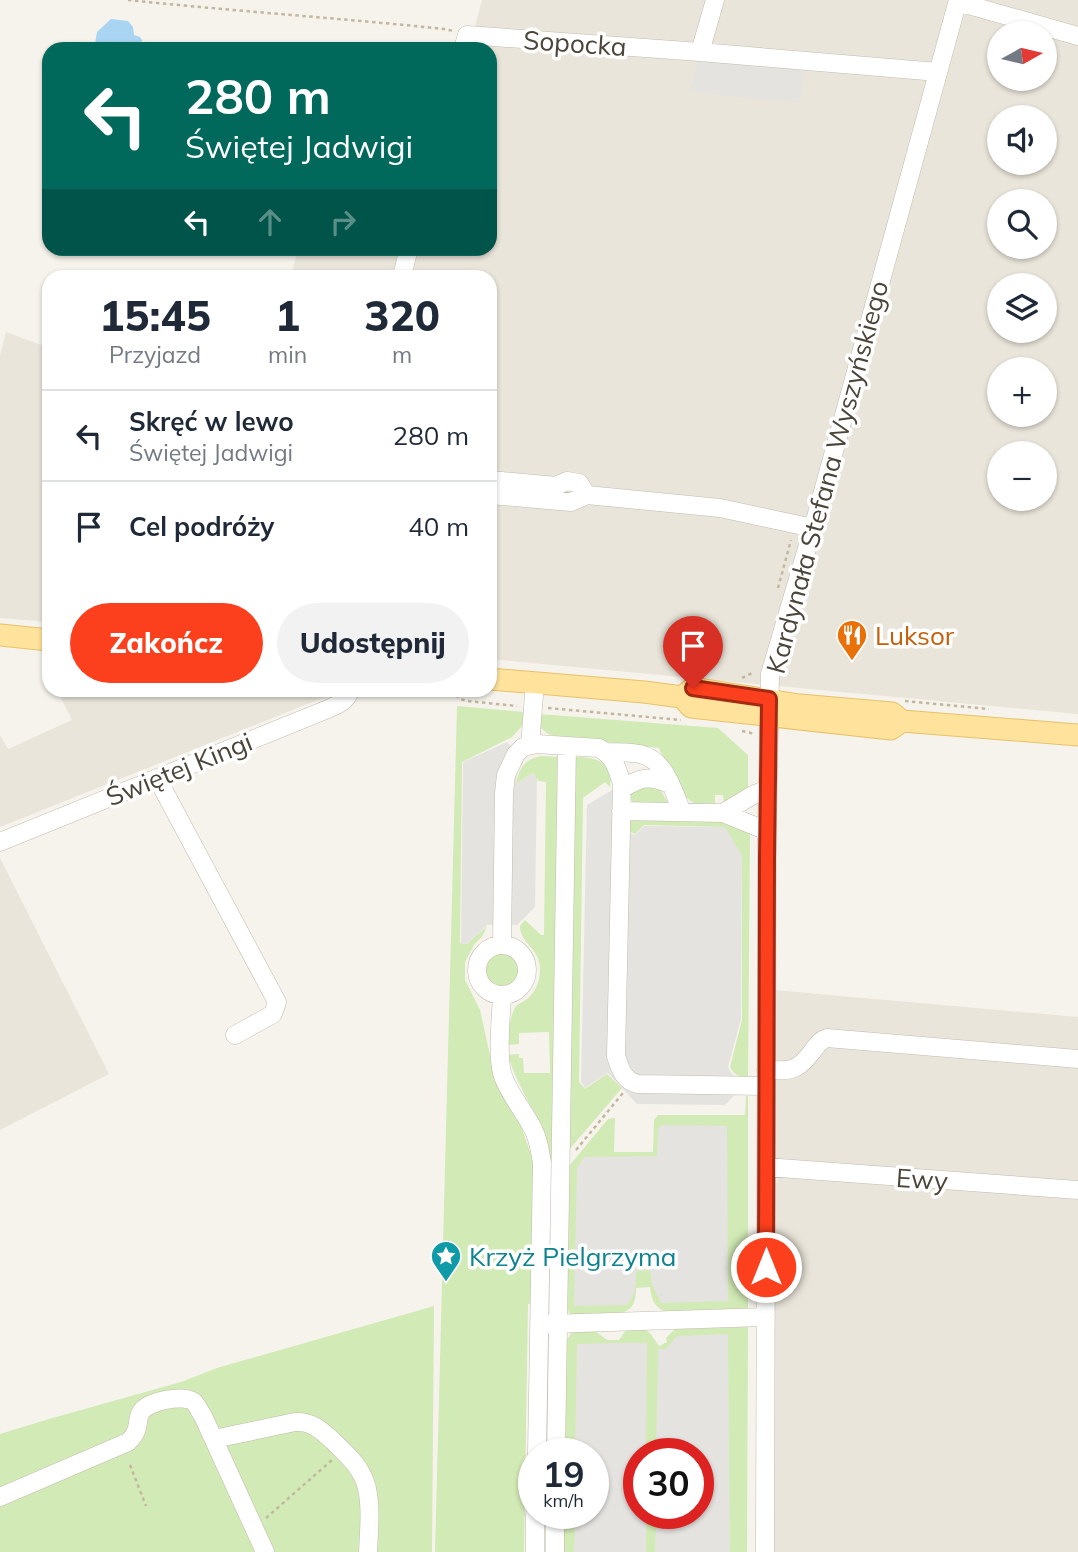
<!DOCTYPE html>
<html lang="pl">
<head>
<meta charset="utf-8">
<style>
  :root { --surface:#fff; --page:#f2f2f3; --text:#1f2937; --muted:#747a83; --line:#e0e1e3; --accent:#fc3f1d }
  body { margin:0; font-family:Mulish,sans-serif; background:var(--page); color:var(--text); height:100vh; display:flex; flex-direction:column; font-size:26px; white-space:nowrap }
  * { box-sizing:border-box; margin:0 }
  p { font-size:23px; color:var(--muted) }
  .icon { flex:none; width:38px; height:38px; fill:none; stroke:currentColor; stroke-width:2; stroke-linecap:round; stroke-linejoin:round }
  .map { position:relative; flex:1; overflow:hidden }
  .sheet { position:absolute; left:42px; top:270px; width:455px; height:427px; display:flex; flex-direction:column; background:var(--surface); border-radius:21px; box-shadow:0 2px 5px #0004 }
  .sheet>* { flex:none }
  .hud { position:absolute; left:42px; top:42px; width:455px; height:214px; border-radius:21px; box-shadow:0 2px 5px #0004; background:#00695c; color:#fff; overflow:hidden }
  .needle { width:46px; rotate:82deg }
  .fabs { position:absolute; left:987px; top:21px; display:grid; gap:14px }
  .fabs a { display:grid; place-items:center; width:70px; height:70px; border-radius:50%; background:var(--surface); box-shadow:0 2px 5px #0004; font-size:35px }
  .speed { position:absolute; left:518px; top:1438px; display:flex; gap:14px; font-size:35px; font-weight:700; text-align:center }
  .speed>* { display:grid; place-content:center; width:91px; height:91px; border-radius:50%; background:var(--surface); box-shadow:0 2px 5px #0004; line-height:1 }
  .speed small { font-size:18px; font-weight:400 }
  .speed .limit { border:10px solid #d22; background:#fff; color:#111 }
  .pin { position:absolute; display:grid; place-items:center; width:60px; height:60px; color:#fff; margin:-72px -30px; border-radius:50% 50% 50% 0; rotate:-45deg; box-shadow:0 0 7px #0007 }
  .pin .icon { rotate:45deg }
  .me { position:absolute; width:77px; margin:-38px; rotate:0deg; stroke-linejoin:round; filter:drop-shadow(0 0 5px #0008) }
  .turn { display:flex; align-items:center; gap:24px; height:147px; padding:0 28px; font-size:32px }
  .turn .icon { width:91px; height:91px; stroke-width:2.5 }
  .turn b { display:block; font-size:49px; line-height:60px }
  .lanes { display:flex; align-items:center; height:66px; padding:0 28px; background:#0003; justify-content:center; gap:35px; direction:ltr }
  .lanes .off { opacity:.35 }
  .eta { display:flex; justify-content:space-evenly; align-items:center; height:119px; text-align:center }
  .eta b { font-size:42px; font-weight:800; line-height:49px }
  .cta { display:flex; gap:14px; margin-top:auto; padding:14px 28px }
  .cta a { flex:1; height:80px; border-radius:42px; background:var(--accent); color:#fff; font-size:28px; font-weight:800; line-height:80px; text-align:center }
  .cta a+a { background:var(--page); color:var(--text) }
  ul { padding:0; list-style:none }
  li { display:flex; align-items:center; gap:21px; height:91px; padding:0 28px; border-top:2px solid var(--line) }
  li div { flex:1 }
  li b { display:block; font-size:26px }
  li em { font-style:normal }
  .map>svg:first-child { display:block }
  .residential { fill:#eae5da; fill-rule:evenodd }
  .green { fill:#d2eab5; fill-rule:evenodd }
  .parking { fill:#e5e3e0 }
  .water { fill:#a9d4f2 }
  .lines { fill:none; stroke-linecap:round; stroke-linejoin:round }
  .minor-casing { stroke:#c2bbae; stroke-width:19 }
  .major-casing { stroke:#e6c16a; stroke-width:23 }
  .path { stroke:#c4b79f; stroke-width:2.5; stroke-dasharray:3.5 3.5; stroke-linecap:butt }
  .minor { stroke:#fff; stroke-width:18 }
  .major { stroke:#ffe39c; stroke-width:21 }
  .route-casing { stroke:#a42913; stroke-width:18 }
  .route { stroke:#fc3f1d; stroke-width:12 }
  .labels { text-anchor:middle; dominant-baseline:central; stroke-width:7; stroke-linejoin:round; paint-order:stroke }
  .street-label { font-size:26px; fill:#4b4439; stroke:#fff }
  .food-label { font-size:26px; fill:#c56008; stroke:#fff; text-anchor:start }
  .culture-label { font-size:26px; fill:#0d838f; stroke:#fff; text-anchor:start }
</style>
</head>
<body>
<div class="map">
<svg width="1078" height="1552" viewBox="0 0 1078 1552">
  <rect width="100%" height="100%" fill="#f6f3ec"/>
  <path class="residential" d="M482 0H1078V714L490 659V276H291L298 249 490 248V49H469ZM999 33H1045V79H999ZM999 117H1045V163H999ZM999 201H1045V247H999ZM999 285H1045V331H999ZM999 369H1045V415H999ZM999 453H1045V499H999Z
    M6 332 49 348V622L0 618V355Z
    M57 690H334L335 693 0 827V735L8 749 72 720Z
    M0 858 109 1074 0 1130Z
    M774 990 1078 1017V1184L785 1162 777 1159 773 1155Z
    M785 1176 1078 1195V1552H772L774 1186 778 1179Z"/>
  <path class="green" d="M457 706 524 712 522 726 512 737 462 762 460 943 467 944 487 926 483 935 474 945 465 962V980L480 1010 494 1073 499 1087 521 1126 532 1157 535 1174 534 1303 528 1304 524 1552H435Z
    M539 714 718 728 748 755V790L724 805 723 795H715V805C709 804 702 805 697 804 680 800 666 763 659 748L556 736 548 734 541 728Z
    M541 756 559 757 551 1309H547L549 1152C541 1118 518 1089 508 1055L519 1054V1058H523L524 1073H550L549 1032 519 1033V1044L507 1045C508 1034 510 1015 516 1006 519 1003 523 1002 526 1000 535 993 540 982 540 971 541 948 520 944 520 926L525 920 541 935H544L546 782 538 781 533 773 516 784C519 768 525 759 541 756Z
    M574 757C595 757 614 761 610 787L605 782 583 798 579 1082 585 1089 607 1074 622 1088 568 1151Z
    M646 787 660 789 669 805H634L629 795 632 792Z
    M632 820 721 821 750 833 748 1077C739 1077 734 1075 730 1067L742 1020V856L724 827 644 825 635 834 630 832 627 828 628 823Z
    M483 970a19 19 0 1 1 38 0a19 19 0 1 1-38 0Z
    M746 1096H748V1309L671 1313C655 1309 652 1302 650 1287L636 1288C636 1314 623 1314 601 1314 591 1314 581 1314 571 1315L566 1308 569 1166 608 1119 615 1118 614 1152H653L654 1120 658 1115H745Z
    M434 1306 432 1552H0V1434L49 1419 181 1382 217 1368Z
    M748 1327 747 1552H562L563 1514H593V1454H564L566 1341 572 1332 595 1331 607 1340H619L626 1330 642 1328 650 1333 659 1346 667 1342 666 1338 675 1329ZM639 1454H698V1514H639Z"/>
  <path class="parking" d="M698 60 804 70 800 103 690 92Z
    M507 742 523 763 517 772 516 784 533 773 537 780 535 907 517 925H487L467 944H461L463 762Z
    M622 784 629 833 635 835 644 826 725 827 742 856 741 1019 728 1067 732 1074 741 1078 740 1095 734 1096 725 1105 637 1104 608 1073 585 1088 581 1081 587 805Z
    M662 1125 727 1126 728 1301 661 1303 652 1284 650 1270 636 1271V1284L632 1298 626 1305 574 1306 577 1168 584 1157 657 1156 658 1129Z
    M728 1334 730 1552H655L656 1514H698V1454H656L658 1349H666L677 1336Z
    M611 1343H647L646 1454H639V1514H646V1552H574L575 1514H593V1454H575L577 1344Z"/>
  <path class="water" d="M111 19 128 21 133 27 134 35 140 37 142 40 141 44 135 45 133 49H94L97 32Z"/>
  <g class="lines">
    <g class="minor-casing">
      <path id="minor" d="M958 2 1078 36
        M463 49 467 35 700 52 938 72
        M700 52 715 0
        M402 276 409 248
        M490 480 556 486 567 481 579 483 587 495 720 508 813 528
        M490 495 571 502 587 495
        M530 745 535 683
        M606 752C617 752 629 752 640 754 666 760 673 791 682 812
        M157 778 277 1002 273 1014 235 1035
        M622 789C640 777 649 775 670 784
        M621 811 723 813 767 831
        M723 813 753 795 767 789
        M0 842 328 709C339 704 347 701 350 690
        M502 944 504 793 506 775 516 754 523 747 537 744 599 748C614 756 617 768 622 784L616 1056C620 1069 624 1081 638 1084L766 1086
        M477 970a25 25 0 1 1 50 0a25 25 0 1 1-50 0Z
        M502 996C501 1017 497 1053 502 1073 508 1094 525 1111 534 1131 539 1141 540 1152 542 1163L537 1454
        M766 1070C788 1071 797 1072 811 1053 817 1046 818 1041 827 1038L1078 1059
        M766 1167 1078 1190
        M550 1324 766 1317
        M214 1439 295 1422C312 1421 321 1430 333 1441 343 1451 356 1462 362 1475 373 1494 369 1530 368 1552
        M556 1454 567 746
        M0 1497 128 1442C130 1440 135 1435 135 1433 139 1427 137 1418 141 1412 148 1401 183 1394 194 1402 197 1405 200 1412 203 1416L265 1552
        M535 1552V1514
        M555 1552V1514
        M765 1552 767 831 770 674 813 528 958 0"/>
    </g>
    <g class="major-casing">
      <path id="major" d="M0 635 49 640
        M490 679 644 692 682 697 691 707 891 729 902 721
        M682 697 693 688 799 705 892 713 902 721 1078 735"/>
    </g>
    <path class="path" d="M128 0C233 11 339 18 444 29L454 31
      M778 588 791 540
      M742 678 754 672
      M451 690 460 699 467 701 517 706
      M905 701 989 709
      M548 708 681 720
      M742 731 755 734
      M576 1150 623 1093
      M130 1465 146 1506
      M266 1518 332 1460"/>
    <use href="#minor" class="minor"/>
    <use href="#major" class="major"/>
  </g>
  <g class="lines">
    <g class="route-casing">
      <path id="route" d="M693 688 769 699 767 858 766 1267"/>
    </g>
    <use href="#route" class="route"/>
  </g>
  <defs>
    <g id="restaurant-pin" transform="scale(1.575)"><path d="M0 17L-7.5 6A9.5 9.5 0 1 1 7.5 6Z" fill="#e8710a" stroke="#fff"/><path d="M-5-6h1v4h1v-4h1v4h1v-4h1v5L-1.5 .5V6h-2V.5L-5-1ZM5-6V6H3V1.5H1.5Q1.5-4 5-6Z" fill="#fff"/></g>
    <g id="sight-pin" transform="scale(1.575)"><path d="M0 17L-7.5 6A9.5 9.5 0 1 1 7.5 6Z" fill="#0f9aa8" stroke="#fff"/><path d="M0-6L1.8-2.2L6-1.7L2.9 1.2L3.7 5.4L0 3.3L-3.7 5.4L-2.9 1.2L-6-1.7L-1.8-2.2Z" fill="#fff"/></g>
  </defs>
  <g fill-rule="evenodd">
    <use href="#restaurant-pin" x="852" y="635"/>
    <use href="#sight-pin" x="446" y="1256"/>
  </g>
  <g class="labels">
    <g class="street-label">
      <text transform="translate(575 43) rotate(4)">Sopocka</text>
      <text transform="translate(827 477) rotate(-75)">Kardynała Stefana Wyszyńskiego</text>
      <text transform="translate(179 769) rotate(-22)">Świętej Kingi</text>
      <text transform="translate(922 1179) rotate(4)">Ewy</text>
    </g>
    <g class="food-label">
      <text x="875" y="635">Luksor</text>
    </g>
    <g class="culture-label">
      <text x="469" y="1256">Krzyż Pielgrzyma</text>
    </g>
  </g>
</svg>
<div class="fabs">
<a><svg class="needle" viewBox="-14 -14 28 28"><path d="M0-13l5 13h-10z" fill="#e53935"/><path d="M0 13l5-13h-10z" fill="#747a83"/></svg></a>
<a><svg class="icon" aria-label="sound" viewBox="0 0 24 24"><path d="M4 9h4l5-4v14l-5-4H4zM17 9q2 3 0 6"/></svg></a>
<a><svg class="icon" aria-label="search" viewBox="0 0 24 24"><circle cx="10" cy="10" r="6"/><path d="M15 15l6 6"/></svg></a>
<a><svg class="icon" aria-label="layers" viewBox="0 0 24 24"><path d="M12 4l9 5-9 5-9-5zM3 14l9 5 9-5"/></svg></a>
<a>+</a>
<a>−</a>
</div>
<div class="speed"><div>19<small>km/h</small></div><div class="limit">30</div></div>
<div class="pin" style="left:693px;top:688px;background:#d93025"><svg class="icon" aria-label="arrive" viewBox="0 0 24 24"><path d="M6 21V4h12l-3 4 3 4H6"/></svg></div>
<svg class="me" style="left:766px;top:1267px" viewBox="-20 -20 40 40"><circle r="17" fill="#fc3f1d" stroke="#fff" stroke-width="3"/><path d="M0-11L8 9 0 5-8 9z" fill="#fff"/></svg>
<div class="hud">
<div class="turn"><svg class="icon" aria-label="left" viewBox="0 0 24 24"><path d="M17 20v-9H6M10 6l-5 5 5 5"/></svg><div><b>280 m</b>Świętej Jadwigi</div></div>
<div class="lanes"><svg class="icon" aria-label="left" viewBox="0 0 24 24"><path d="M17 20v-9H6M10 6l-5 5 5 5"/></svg><svg class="icon off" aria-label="ahead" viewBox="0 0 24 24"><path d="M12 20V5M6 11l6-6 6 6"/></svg><svg class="icon off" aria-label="right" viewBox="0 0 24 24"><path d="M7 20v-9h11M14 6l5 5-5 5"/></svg></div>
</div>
<section class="sheet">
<div class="eta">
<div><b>15:45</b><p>Przyjazd</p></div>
<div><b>1</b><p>min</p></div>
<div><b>320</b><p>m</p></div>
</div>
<ul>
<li><svg class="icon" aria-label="left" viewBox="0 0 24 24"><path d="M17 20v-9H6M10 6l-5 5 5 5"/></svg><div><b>Skręć w lewo</b><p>Świętej Jadwigi</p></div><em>280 m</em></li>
<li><svg class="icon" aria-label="arrive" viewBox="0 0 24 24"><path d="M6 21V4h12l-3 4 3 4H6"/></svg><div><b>Cel podróży</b></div><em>40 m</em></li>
</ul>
<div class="cta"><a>Zakończ</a><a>Udostępnij</a></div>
</section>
</div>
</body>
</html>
